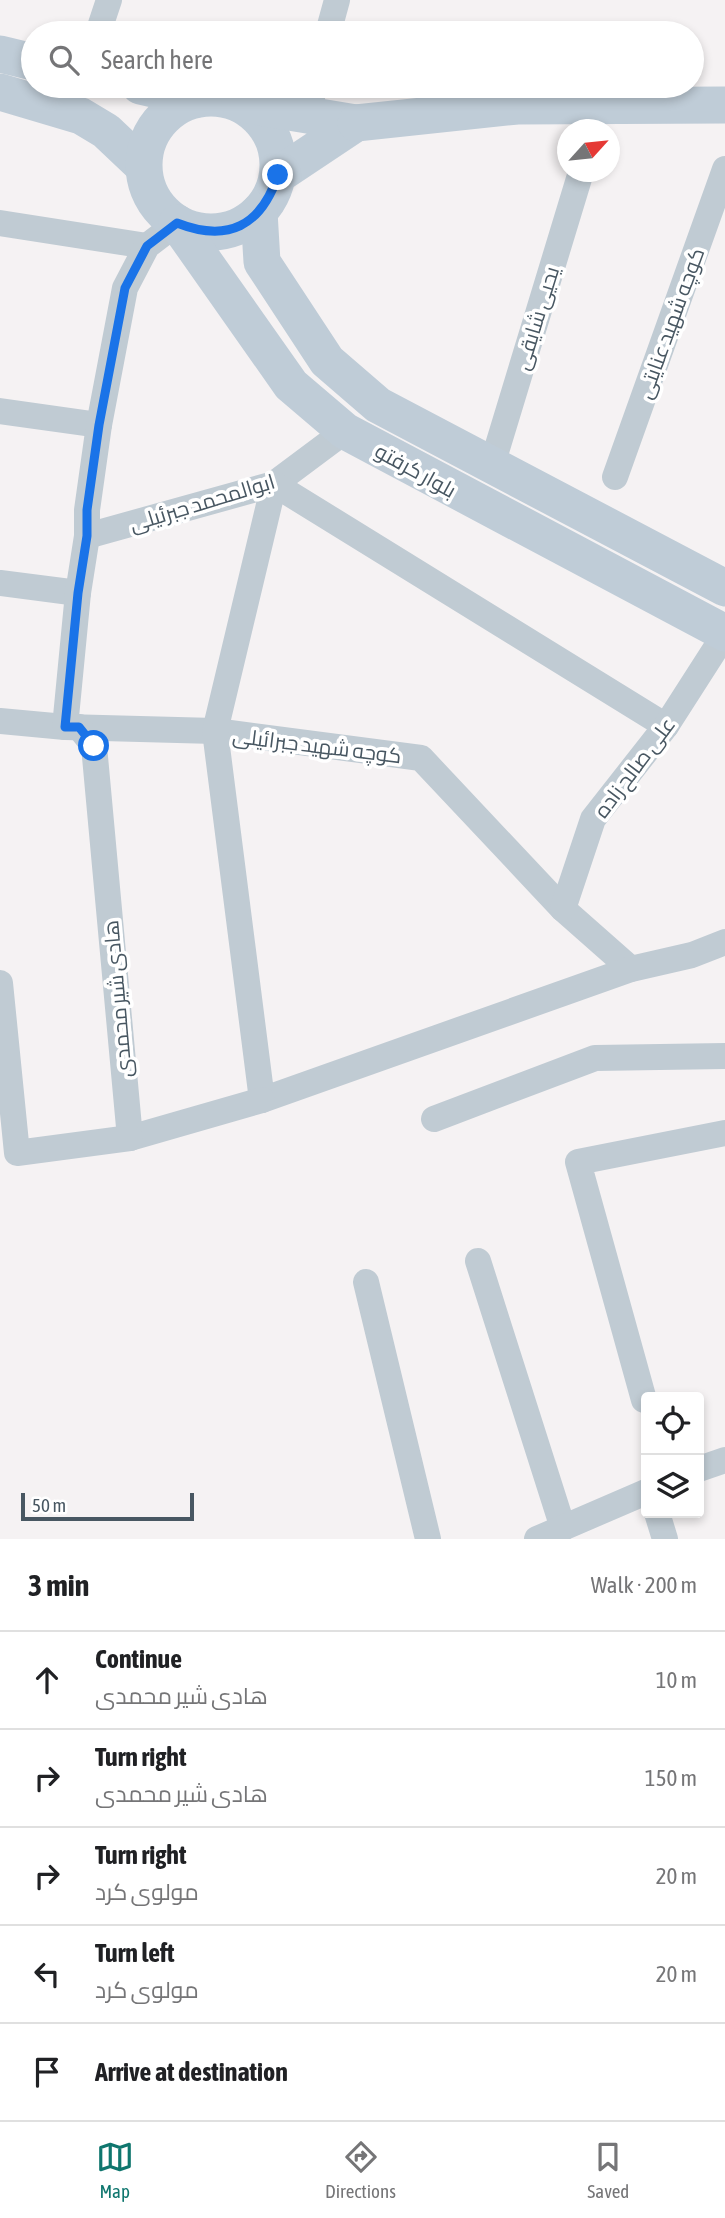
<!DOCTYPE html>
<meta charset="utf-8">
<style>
body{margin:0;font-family:"Asap Condensed",Cairo,sans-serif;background:#f2f2f2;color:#202124}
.controls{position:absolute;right:21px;bottom:21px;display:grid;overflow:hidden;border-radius:7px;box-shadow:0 4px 10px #0003}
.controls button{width:63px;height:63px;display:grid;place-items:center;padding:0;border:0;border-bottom:2px solid #e0e0e0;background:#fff;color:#202124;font:35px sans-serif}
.compass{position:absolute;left:557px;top:119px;width:63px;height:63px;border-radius:50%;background:#fff;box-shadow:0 4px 10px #0003;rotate:63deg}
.scale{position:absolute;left:21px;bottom:18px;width:173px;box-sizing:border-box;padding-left:7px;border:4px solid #485762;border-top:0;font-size:19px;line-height:24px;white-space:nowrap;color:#485762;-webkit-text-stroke:5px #fff;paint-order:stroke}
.stop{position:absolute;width:21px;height:21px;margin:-16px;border:5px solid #1a73e8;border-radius:50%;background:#fff}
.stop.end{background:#1a73e8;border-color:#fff;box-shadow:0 2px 7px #0008}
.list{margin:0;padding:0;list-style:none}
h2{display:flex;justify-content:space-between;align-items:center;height:91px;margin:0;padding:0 28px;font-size:30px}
h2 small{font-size:23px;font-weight:400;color:#757577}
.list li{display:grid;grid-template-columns:46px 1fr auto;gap:21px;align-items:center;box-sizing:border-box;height:98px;padding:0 28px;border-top:2px solid #e0e0e0}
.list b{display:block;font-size:26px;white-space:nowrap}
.list p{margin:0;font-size:23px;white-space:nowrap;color:#757577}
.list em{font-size:23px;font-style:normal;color:#757577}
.icon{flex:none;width:38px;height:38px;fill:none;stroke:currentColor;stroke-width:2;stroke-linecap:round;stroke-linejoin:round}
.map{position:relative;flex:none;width:725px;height:1539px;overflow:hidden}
.search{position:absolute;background:#fff;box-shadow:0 4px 10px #0003;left:21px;right:21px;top:21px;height:77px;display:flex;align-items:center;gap:18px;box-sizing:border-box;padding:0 24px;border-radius:38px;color:#757577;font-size:26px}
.sheet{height:581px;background:#fff}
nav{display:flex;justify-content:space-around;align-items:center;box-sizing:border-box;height:98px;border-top:2px solid #e0e0e0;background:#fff;font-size:19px;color:#757577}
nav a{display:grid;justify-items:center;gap:4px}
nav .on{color:#0f766e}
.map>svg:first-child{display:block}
</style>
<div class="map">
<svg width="725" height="1539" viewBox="0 0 725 1539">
<rect width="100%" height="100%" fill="#f5f2f3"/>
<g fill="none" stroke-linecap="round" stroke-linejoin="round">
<!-- street -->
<g stroke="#c0cbd3" stroke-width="26">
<polyline points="98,33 109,0"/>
<polyline points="328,33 337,0"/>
<polyline points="307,115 315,86"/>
<polyline points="0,223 147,246"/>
<polyline points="0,411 99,425"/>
<polyline points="492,465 581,172"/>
<polyline points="615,477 725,169"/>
<polyline points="87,536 274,484 345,431"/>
<polyline points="0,583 78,593"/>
<polyline points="0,721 65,727 215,731 421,758 563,909 631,969"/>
<polyline points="666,726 274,484 215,731 262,1100 631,969 692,955 725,942"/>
<polyline points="65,727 78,593 87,536 87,510 99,425 125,288 147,246 177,223"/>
<polyline points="79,727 94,746 130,1138 262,1100"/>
<polyline points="563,909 593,819 666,726 725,634"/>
<polyline points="0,983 17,1153 130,1138"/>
<polyline points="434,1119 595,1058 725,1056"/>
<polyline points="478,1261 563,1528"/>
<polyline points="366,1282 428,1539"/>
<polyline points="644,1400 578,1162 725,1133"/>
<polyline points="699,1469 725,1460"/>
<polyline points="657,1513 665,1539"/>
<polyline points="537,1539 646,1492"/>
</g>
<!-- secondary -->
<g stroke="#bfccd7" stroke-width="37">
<polyline points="0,54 33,62"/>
<polyline points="140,86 197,99"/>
<polyline points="0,92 81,116 106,131 143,166"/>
<circle cx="211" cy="165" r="67"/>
<polyline points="240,104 356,123 278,175"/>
<polyline points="356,123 517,106 725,105"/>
<polyline points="259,212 262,262 327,361 378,405 725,588"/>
<polyline points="177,223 291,385 345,431 725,633"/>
</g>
</g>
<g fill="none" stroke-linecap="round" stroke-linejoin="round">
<!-- route -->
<path stroke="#1a73e8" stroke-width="9" d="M94,746L79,727H65L78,593L87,536V510L99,425L125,288L147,246L177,223C228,243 261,226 278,175"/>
</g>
<g text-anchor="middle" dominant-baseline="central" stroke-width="7" stroke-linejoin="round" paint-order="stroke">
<!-- street labels -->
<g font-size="21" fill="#485762" stroke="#fff">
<text transform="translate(536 318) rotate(-73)">یحیی شایقی</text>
<text transform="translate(670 323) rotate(-70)">کوچه شهید عنایتی</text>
<text transform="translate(416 470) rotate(29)">بلوار کرفتو</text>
<text transform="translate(202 502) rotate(-17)">ابوالمحمد جبرئیلی</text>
<text transform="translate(317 745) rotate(7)">کوچه شهید جبرائیلی</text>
<text transform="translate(634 767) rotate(-53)">علی صالح زاده</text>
<text transform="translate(117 999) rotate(-95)">هادی شیر محمدی</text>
</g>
</g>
</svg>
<div class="controls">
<button><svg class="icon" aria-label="locate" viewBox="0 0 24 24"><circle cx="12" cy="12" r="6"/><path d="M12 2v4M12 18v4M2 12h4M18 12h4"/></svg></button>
<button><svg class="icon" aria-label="layers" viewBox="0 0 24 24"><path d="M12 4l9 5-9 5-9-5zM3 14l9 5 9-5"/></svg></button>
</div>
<svg class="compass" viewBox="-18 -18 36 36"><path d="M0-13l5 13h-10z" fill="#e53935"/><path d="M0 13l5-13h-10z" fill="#757577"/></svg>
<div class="scale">50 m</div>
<div class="stop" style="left:94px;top:746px"></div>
<div class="stop end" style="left:278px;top:175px"></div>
<div class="search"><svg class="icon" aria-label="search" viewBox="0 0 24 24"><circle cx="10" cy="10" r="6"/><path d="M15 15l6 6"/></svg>Search here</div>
</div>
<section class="sheet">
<h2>3 min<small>Walk · 200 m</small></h2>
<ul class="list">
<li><svg class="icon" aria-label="ahead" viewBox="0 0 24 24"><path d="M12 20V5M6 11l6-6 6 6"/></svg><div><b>Continue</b><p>هادی شیر محمدی</p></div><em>10 m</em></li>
<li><svg class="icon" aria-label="right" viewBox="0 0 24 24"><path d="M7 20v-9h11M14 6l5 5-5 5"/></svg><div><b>Turn right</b><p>هادی شیر محمدی</p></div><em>150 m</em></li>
<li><svg class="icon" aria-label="right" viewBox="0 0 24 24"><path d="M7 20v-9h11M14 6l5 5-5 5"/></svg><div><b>Turn right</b><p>مولوی کرد</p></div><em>20 m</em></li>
<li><svg class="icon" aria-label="left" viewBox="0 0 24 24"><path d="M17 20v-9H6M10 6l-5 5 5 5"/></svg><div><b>Turn left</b><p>مولوی کرد</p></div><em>20 m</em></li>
<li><svg class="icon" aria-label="arrive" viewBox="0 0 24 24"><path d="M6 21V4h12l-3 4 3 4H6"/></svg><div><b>Arrive at destination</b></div></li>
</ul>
</section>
<nav>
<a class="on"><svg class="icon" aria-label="map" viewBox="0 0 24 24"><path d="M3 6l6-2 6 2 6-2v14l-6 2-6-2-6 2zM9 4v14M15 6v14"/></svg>Map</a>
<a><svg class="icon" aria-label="directions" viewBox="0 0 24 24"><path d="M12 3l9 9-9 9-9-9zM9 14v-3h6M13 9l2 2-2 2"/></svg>Directions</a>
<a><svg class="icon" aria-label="saved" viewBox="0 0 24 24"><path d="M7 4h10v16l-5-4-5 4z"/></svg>Saved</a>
</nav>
